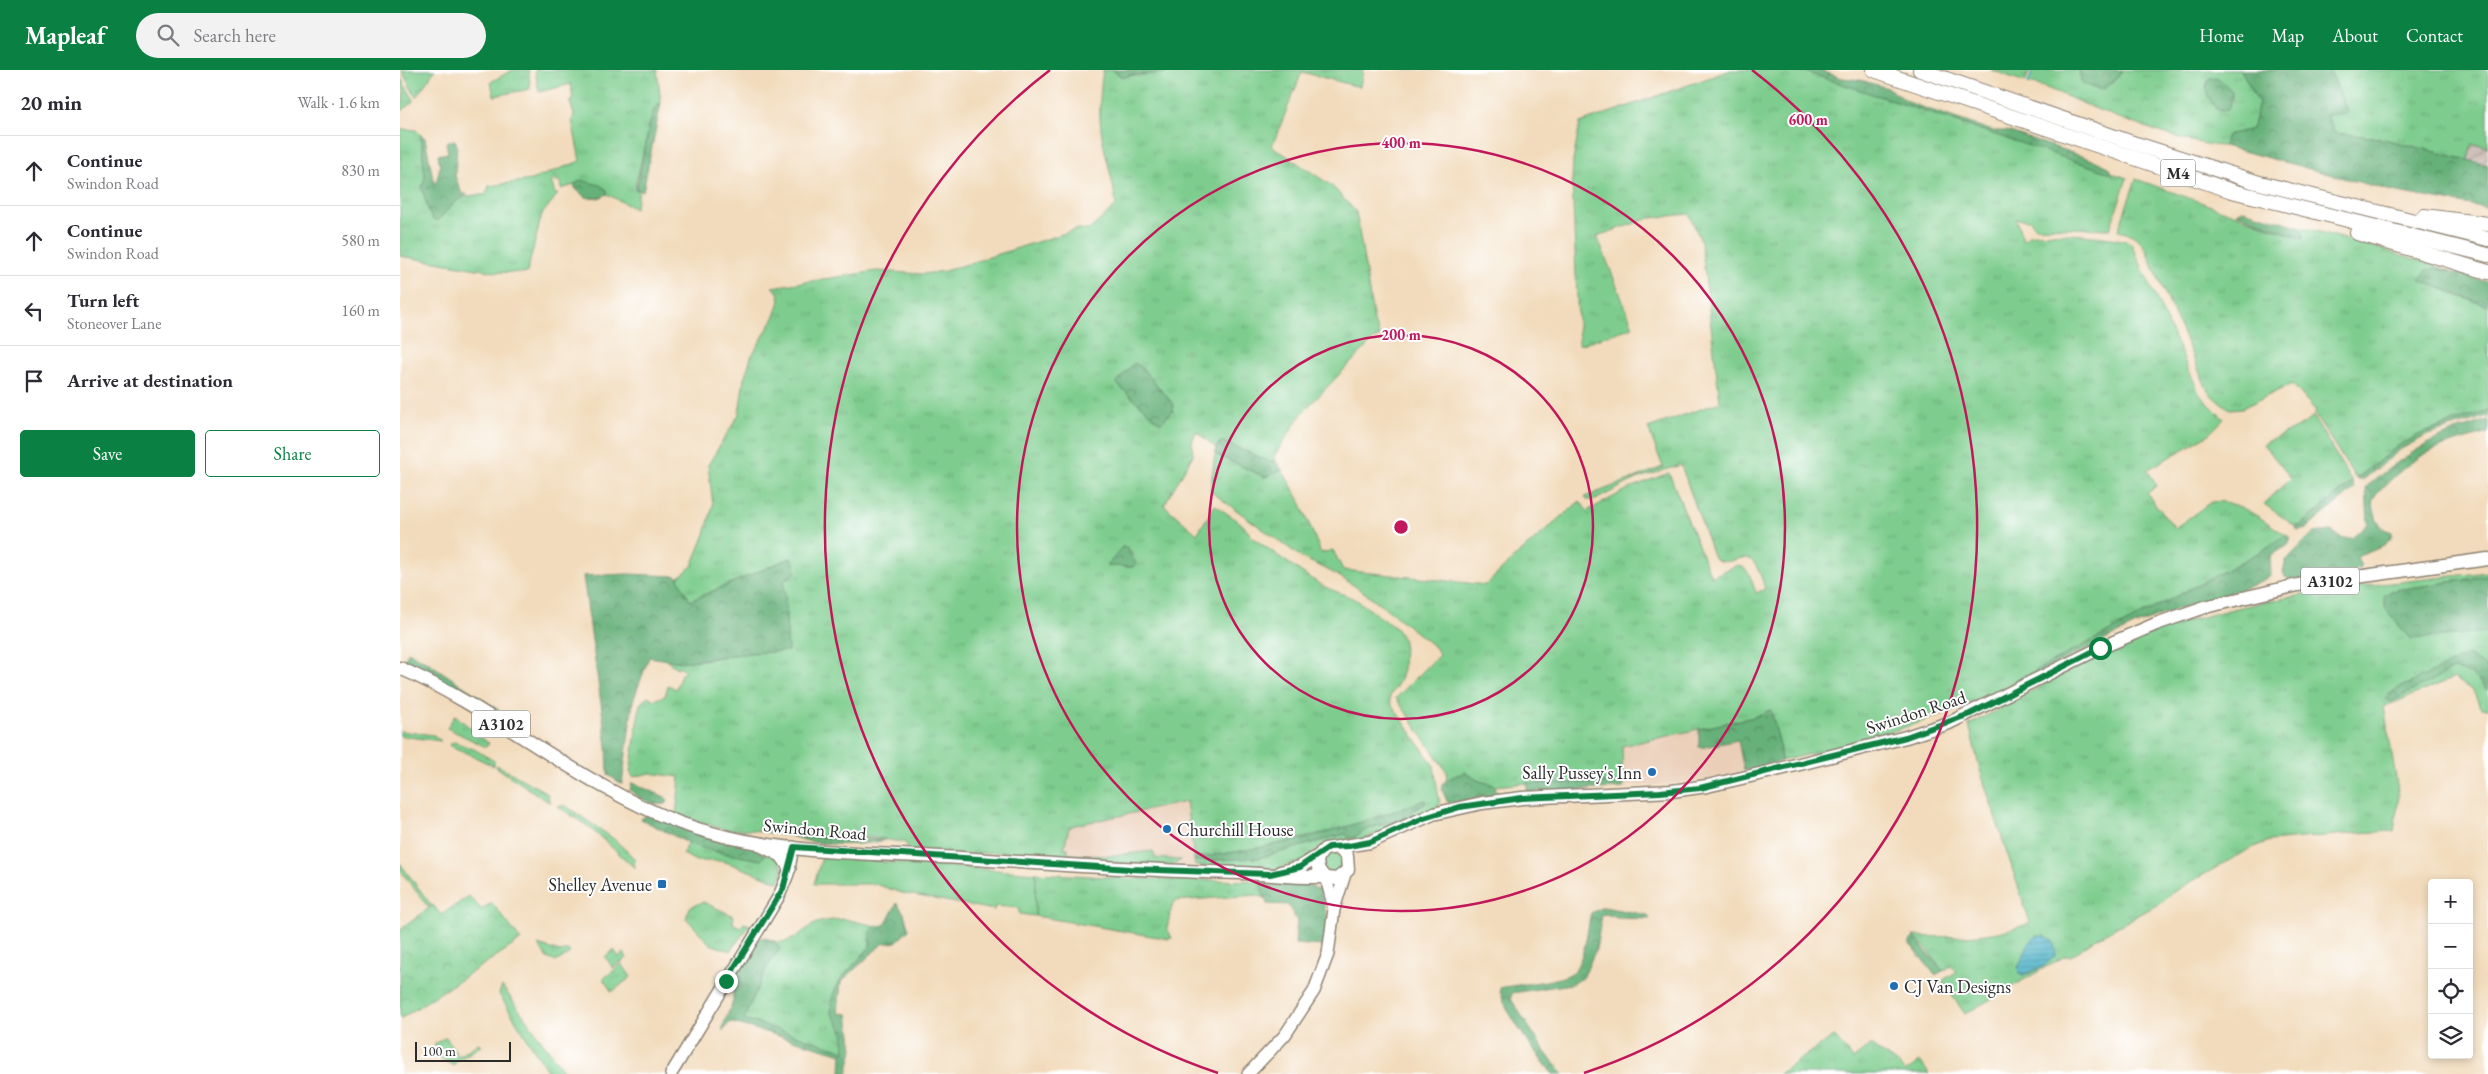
<!DOCTYPE html>
<meta charset="utf-8">
<style>
body{margin:0;font-family:"EB Garamond",serif;background:#f2f2f3;color:#2b2b33}
.controls{position:absolute;right:15px;bottom:15px;display:grid;overflow:hidden;border-radius:5px;box-shadow:0 2px 8px #0003}
.controls button{width:45px;height:45px;display:grid;place-items:center;padding:0;border:0;border-bottom:1px solid #e1e1e2;background:#fff;color:#2b2b33;font:25px sans-serif}
.scale{position:absolute;left:15px;bottom:12px;width:96px;box-sizing:border-box;padding-left:5px;border:2px solid #2b2b2b;border-top:0;font-size:14px;line-height:18px;white-space:nowrap;color:#2b2b2b;-webkit-text-stroke:4px #fff;paint-order:stroke}
.stop{position:absolute;width:15px;height:15px;margin:-11px;border:4px solid #0b8043;border-radius:50%;background:#fff}
.stop.end{background:#0b8043;border-color:#fff;box-shadow:0 1px 5px #0008}
.list{margin:0;padding:0;list-style:none}
h2{display:flex;justify-content:space-between;align-items:center;height:65px;margin:0;padding:0 20px;font-size:21px}
h2 small{font-size:16px;font-weight:400;color:#7c7c81}
.list li{display:grid;grid-template-columns:32px 1fr auto;gap:15px;align-items:center;box-sizing:border-box;height:70px;padding:0 20px;border-top:1px solid #e1e1e2}
.list b{display:block;font-size:19px;white-space:nowrap}
.list p{margin:0;font-size:16px;white-space:nowrap;color:#7c7c81}
.list em{font-size:16px;font-style:normal;color:#7c7c81}
.actions{display:flex;gap:10px;padding:15px 20px}
.actions a{flex:1;padding:11px 0;border:1px solid #0b8043;border-radius:5px;text-align:center;font-size:18px;color:#0b8043}
.actions .main{background:#0b8043;color:#fff}
.icon{flex:none;width:28px;height:28px;fill:none;stroke:currentColor;stroke-width:2;stroke-linecap:round;stroke-linejoin:round}
.map{position:relative;flex:none;width:2088px;height:1004px;overflow:hidden}
header{display:flex;align-items:center;gap:30px;box-sizing:border-box;height:70px;padding:0 25px;background:#0b8043;color:#fff}
header strong{font-size:24px}
nav{display:flex;gap:28px;margin-inline-start:auto;font-size:18px}
.search{width:350px;height:45px;background:#f2f2f3;display:flex;align-items:center;gap:12px;box-sizing:border-box;padding:0 18px;border-radius:28px;color:#7c7c81;font-size:19px}
main{display:flex}
aside{flex:1;background:#fff}
.map>svg:first-child{display:block}
</style>
<header>
<strong>Mapleaf</strong>
<div class="search"><svg class="icon" aria-label="search" viewBox="0 0 24 24"><circle cx="10" cy="10" r="6"/><path d="M15 15l6 6"/></svg>Search here</div>
<nav><a>Home</a><a>Map</a><a>About</a><a>Contact</a></nav>
</header>
<main>
<aside>
<h2>20 min<small>Walk · 1.6 km</small></h2>
<ul class="list">
<li><svg class="icon" aria-label="ahead" viewBox="0 0 24 24"><path d="M12 20V5M6 11l6-6 6 6"/></svg><div><b>Continue</b><p>Swindon Road</p></div><em>830 m</em></li>
<li><svg class="icon" aria-label="ahead" viewBox="0 0 24 24"><path d="M12 20V5M6 11l6-6 6 6"/></svg><div><b>Continue</b><p>Swindon Road</p></div><em>580 m</em></li>
<li><svg class="icon" aria-label="left" viewBox="0 0 24 24"><path d="M17 20v-9H6M10 6l-5 5 5 5"/></svg><div><b>Turn left</b><p>Stoneover Lane</p></div><em>160 m</em></li>
<li><svg class="icon" aria-label="arrive" viewBox="0 0 24 24"><path d="M6 21V4h12l-3 4 3 4H6"/></svg><div><b>Arrive at destination</b></div></li>
</ul>
<div class="actions"><a class="main">Save</a><a>Share</a></div>
</aside>
<div class="map">
<svg width="2088" height="1004" viewBox="0 0 2088 1004">
<defs>
<pattern id="industrial-furrows" width="10" height="10" patternUnits="userSpaceOnUse" patternTransform="scale(1.25)"><rect width="10" height="10" fill="#cfc1ba"/><path d="M-1 1l2-2M0 10L10 0M9 11l2-2" fill="none" stroke="#b2a6a0"/></pattern>
<pattern id="grass-tufts" width="24" height="20" patternUnits="userSpaceOnUse" patternTransform="scale(1.25)"><rect width="24" height="20" fill="#7ecd8e"/><path d="M3 7l-1-3M5 7V3M7 7l1-3M15 17l-1-3M17 17v-4M19 17l1-3" fill="none" stroke="#6db07b"/></pattern>
<pattern id="forest-crowns" width="20" height="18" patternUnits="userSpaceOnUse" patternTransform="scale(1.25)"><rect width="20" height="18" fill="#66b079"/><path d="M2 6a3 3 0 1 1 6 0M12 15a3 3 0 1 1 6 0" fill="none" stroke="#548f63"/></pattern>
<pattern id="park-crowns" width="20" height="18" patternUnits="userSpaceOnUse" patternTransform="scale(1.25)"><rect width="20" height="18" fill="#7ecd8e"/><path d="M2 6a3 3 0 1 1 6 0M12 15a3 3 0 1 1 6 0" fill="none" stroke="#6db07b"/></pattern>
<pattern id="water-rules" width="6" height="5" patternUnits="userSpaceOnUse" patternTransform="scale(1.25)"><rect width="6" height="5" fill="#49b1c7"/><path d="M0 2.5h6" fill="none" stroke="#3d90a2"/></pattern>
</defs>
<rect width="100%" height="100%" fill="#fff"/>
<filter id="ink" filterUnits="userSpaceOnUse"><feTurbulence type="fractalNoise" baseFrequency=".02" numOctaves="2"/><feDisplacementMap in="SourceGraphic" scale="10" xChannelSelector="R" yChannelSelector="G"/><feConvolveMatrix kernelMatrix="1 2 1 2 8 2 1 2 1" color-interpolation-filters="sRGB"/></filter>
<filter id="wash" filterUnits="userSpaceOnUse"><feTurbulence type="fractalNoise" baseFrequency=".0096" numOctaves="4" result="noise"/><feDisplacementMap in="SourceGraphic" scale="20" xChannelSelector="R" yChannelSelector="G"/><feGaussianBlur stdDeviation="1.12" result="paint"/><feColorMatrix in="noise" values="0 0 0 0 0 0 0 0 0 0 0 0 0 0 0 0 0 1.4 0 .05"/><feComposite in="paint" operator="in"/></filter>
<g filter="url(#wash)">
<rect width="100%" height="100%" fill="#f2dbbc"/>
<!-- built -->
<g fill="#eaceb7">
<polygon points="1299,659 1300,677 1306,677 1338,670 1344,701 1306,710 1223,718 1222,676"/>
<polygon points="786,732 795,796 662,793 665,770 669,758 675,755"/>
</g>
<!-- industrial -->
<polygon fill="url(#industrial-furrows)" points="2072,74 2088,77 2088,95 2068,90"/>
<!-- grass -->
<g fill="url(#grass-tufts)" stroke="#547c5c" fill-rule="evenodd">
<polygon points="1,0 35,0 16,27"/>
<polygon points="112,0 129,0 130,19 94,26 91,12"/>
<path d="M135,0H257L261,33L258,34L250,53L235,117L239,121L235,139L207,124V120C193,109 177,114 161,119L160,111H151L155,124H158L142,144L127,203L95,202L0,186V59L16,60L21,65L25,108L24,124L29,144L38,150C54,131 60,124 86,125L89,116L131,110L180,91L172,50L174,45L170,32L173,31L171,14L139,22Z"/>
<path d="M703,0H713L717,4L739,6L774,0H963L960,17L902,2L872,76L932,116L956,142L974,252L980,266L972,271L902,343L874,386L876,391H869L823,372L819,373L816,378L796,361L792,372L793,385L764,435L797,464L815,435L842,454L853,468L907,506L925,517L955,529L996,558L1004,571L1003,599L1000,610L990,626V632L1034,696L1040,736L959,771L926,773L903,791L875,799L795,796L794,791L859,788L945,764L950,768C957,767 959,764 964,761C980,753 997,753 1011,746L1013,741L1025,734L1024,730C950,759 874,778 794,788L786,732L675,755L669,758L664,778H668V784L707,786L753,781L755,788L781,790L772,796L634,788C614,780 596,782 575,784C554,786 529,781 508,780L506,773L478,768L391,766L352,760H328L276,746L280,707L250,703L233,707L230,702L240,634L248,626L254,630L265,626L268,615L276,619L281,604L285,602L280,596L277,598L264,589C293,595 320,586 349,583C362,582 375,582 388,581L384,510L391,507L390,488L289,531L278,508L292,496L305,464L313,435L308,395L339,344L344,309L351,287L375,246L380,231L378,222L372,217L477,201L523,204L545,201L678,159L689,160L716,136C714,112 706,90 702,66C698,44 700,22 703,0ZM741,297L774,335L773,341L760,353L716,313ZM722,477H727L732,484L733,497L708,496Z"/>
<path d="M1331,0H1400L1727,108L1710,159L1635,157L1630,150L1616,149L1623,170C1625,168 1627,166 1629,165C1643,161 1719,166 1731,173L1800,325L1824,349L1808,365L1747,400L1757,415L1747,424L1775,458L1811,432C1837,428 1865,452 1886,465L1860,482L1601,619C1531,653 1457,673 1381,691L1379,672L1370,640L1354,647L1222,676L1223,713H1127L1095,716L1077,710L1065,702L1046,712L1047,702L996,628L1039,585L1036,578C995,546 954,509 904,489L810,421L815,384L865,407L882,400L899,429L921,483L933,480L943,500L1086,515L1117,485L1180,431L1187,441L1232,417L1269,403L1311,507L1337,495C1350,497 1352,512 1356,523L1365,519C1350,463 1335,503 1314,488L1281,395L1236,409L1195,430H1187L1185,427L1263,397L1248,358L1320,332L1301,171L1289,144L1250,148L1197,166L1233,257L1179,275L1172,111L1173,91L1180,53Z"/>
<polygon points="1591,0 1630,0 1625,12"/>
<path d="M1634,0H1679L1681,11C1700,26 1711,17 1722,0H1841L1859,33L1852,59L1827,65L1824,76C1791,76 1714,47 1682,33C1665,26 1646,16 1628,13ZM1806,21H1832V30L1827,40H1817Z"/>
<polygon points="1930,0 2088,0 2088,77 2072,74 2068,90 1980,68 1935,63 1926,45 1948,43"/>
<polygon points="0,7 14,30 0,43 4,23"/>
<path d="M1736,109L1903,169V162L1898,156L1992,182L2051,201L2036,198L2050,223L2088,236V340L2018,365L1999,375L1956,409L1914,343L1916,341L1892,314L1842,338L1830,339L1813,327L1807,319L1745,178C1738,166 1732,164 1718,161Z"/>
<polygon points="1913,346 1952,412 1900,456 1895,456 1864,434 1891,408 1863,374 1904,354"/>
<path d="M2088,502V506L1991,521L2072,562H2088V639L2081,638L2073,621L2054,608L1984,637L1999,726L1994,761L1957,763L1869,771L1851,778L1773,822L1764,831L1695,869L1671,886H1665L1565,944L1542,911L1556,902L1551,896L1543,901L1527,879L1513,866C1552,868 1593,867 1630,853L1580,700L1569,655C1624,626 1678,594 1735,570C1847,524 1969,516 2088,502ZM1625,886L1644,896L1628,904L1618,897Z"/>
<polygon points="55,645 87,672 89,673 86,677 47,658"/>
<polygon points="0,661 34,665 41,671 0,666"/>
<polygon points="54,672 74,679 94,691 94,696 49,675"/>
<polygon points="97,695 147,723 150,733 96,697"/>
<polygon points="157,736 166,736 214,769 234,788 235,798 189,757"/>
<polygon points="287,772 312,781 361,790 364,784 377,788 382,793 383,802 379,812 323,791 296,791 283,784"/>
<polygon points="935,783 942,787 942,801 932,804 925,800 923,792 927,784"/>
<polygon points="0,793 31,835 28,837 0,800"/>
<polygon points="636,803 742,809 863,811 861,816 865,828 856,825 775,831 772,836 767,858 772,868 769,869 635,846"/>
<polygon points="303,832 334,846 333,853 340,857 344,853 350,855 330,881 310,874 286,848 290,837"/>
<path d="M445,849L476,856L470,861V877L441,909L431,943L443,961L445,981L343,949L366,899L379,879L374,871C393,876 401,860 417,853C426,850 436,850 445,849Z"/>
<polygon points="138,875 160,882 168,880 170,883 156,892 147,888"/>
<polygon points="214,880 219,887 224,883 227,888 213,898 205,887"/>
<polygon points="222,894 231,907 212,922 203,909"/>
<polygon points="102,916 166,1004 149,1004 99,924"/>
<polygon points="46,967 58,986 79,973 81,976 58,990 53,996 33,983 38,979 34,974"/>
<polygon points="1435,967 1453,989 1470,975 1497,993 1505,1002 1520,991 1529,1004 1379,1004 1431,968"/>
</g>
<!-- forest -->
<g fill="url(#forest-crowns)" stroke="#486e52">
<path d="M713,0H774C760,8 733,1 723,8Z"/>
<polygon points="1400,0 1419,0 1442,8 1460,10 1488,18 1510,33 1593,61 1607,61 1696,91 1709,97 1713,104"/>
<path d="M1679,0H1722C1711,17 1700,26 1681,11Z"/>
<polygon points="1841,0 1930,0 1948,43 1926,45 1935,63 1980,68 2088,95 2088,138 1992,121 1824,76 1827,65 1852,59 1859,33"/>
<path d="M1817,7L1832,21L1830,36L1823,41L1817,40C1810,31 1801,19 1810,8Z"/>
<polygon points="261,33 243,121 236,120 250,53 254,39"/>
<path d="M21,65L25,68L34,113H36L40,96L38,85L48,83L46,72L55,70L57,75L55,106L62,124H67L54,133L38,150H33C28,141 25,127 22,117L25,108Z"/>
<path d="M181,110L200,115L207,120V124C194,132 185,129 175,118L174,115Z"/>
<polygon points="1843,140 1898,156 1903,162 1903,169 1836,143"/>
<polygon points="2036,198 2088,212 2088,236 2019,210 2027,200"/>
<polygon points="734,293 741,297 774,335 773,341 760,353 716,313"/>
<polygon points="2088,340 2088,349 2087,346 2028,365 2001,379 1964,409 1956,409 1999,375 2018,365"/>
<path d="M2088,350V363C2033,378 2016,382 1976,425L1972,432L1977,451L1984,459L1992,462V467C1984,479 1969,481 1957,487L1961,497L1952,501L1892,510L1885,507L1883,502L1886,490L1913,463L1931,461L1942,468H1952L1968,454L1966,417C2008,382 2035,366 2088,350Z"/>
<polygon points="823,372 869,391 876,391 882,400 865,407 815,384 819,373"/>
<polygon points="1952,412 1954,419 1906,459 1898,461 1895,456 1900,456"/>
<polygon points="1886,465 1891,468 1887,476 1870,486 1871,505 1857,514 1777,539 1734,556 1604,619 1601,619 1860,482"/>
<polygon points="722,477 726,477 736,493 733,497 707,496"/>
<polygon points="390,488 393,489 396,502 384,510 388,581 350,583 281,592 249,587 233,631 222,714 208,705 207,676 183,506 227,504 277,506 290,531"/>
<polygon points="2088,506 2088,562 2010,569 1985,538 1984,526 1991,521"/>
<polygon points="8,582 29,593 100,641 84,637 31,606 6,595 5,590"/>
<polygon points="2068,585 2088,598 2088,621 2072,605 2054,599 1991,632 1987,629 1989,623"/>
<polygon points="1371,640 1379,672 1381,691 1344,701 1338,670 1305,677 1299,677 1299,659 1354,647"/>
<polygon points="1065,702 1077,710 1094,715 1099,725 1048,733 1042,720 1042,714 1050,708"/>
<path d="M232,713L265,727L268,730L267,733C258,738 237,728 230,720Z"/>
<polygon points="1127,713 1223,713 1223,718 1127,722"/>
<path d="M1025,730V734L1013,741L1011,746C997,753 980,752 964,761C958,764 957,767 950,768L945,764L859,788L794,791V788C874,778 950,759 1025,730Z"/>
<polygon points="248,744 353,777 364,784 364,787 361,790 312,781 290,774 241,749"/>
<path d="M391,766L485,770C459,777 416,776 391,766Z"/>
<polygon points="870,809 904,812 920,821 928,850 923,876 895,874 897,851 888,835 867,834 861,816 863,811"/>
<polygon points="497,833 504,843 509,860 496,872 482,874 441,912 438,943 448,944 453,979 447,1004 441,1004 442,984 330,952 323,961 323,956 333,931 333,918 338,903 358,869 364,867 374,871 380,879 366,899 344,949 445,981 443,961 431,943 433,924 441,909 470,877 470,861 476,856 485,855"/>
<path d="M1203,837L1247,845L1250,849L1217,848L1206,844L1202,845L1196,879L1183,908L1171,914L1112,923L1111,929L1145,982L1163,1004H1153C1140,989 1100,937 1100,918C1115,914 1167,912 1175,900C1185,885 1187,861 1191,843Z"/>
<polygon points="1514,867 1543,901 1535,905 1510,874 1510,871"/>
</g>
<!-- park -->
<polygon fill="url(#park-crowns)" stroke="#547c5c" points="69,826 81,839 92,833 121,870 0,949 0,860 33,835 41,845"/>
<!-- garden -->
<polygon fill="#7ecd8e" stroke="#547c5c" points="422,787 636,803 635,846 619,844 619,838 595,836 594,840 502,823 475,814 414,814"/>
<!-- water -->
<path fill="url(#water-rules)" stroke="#3a6e79" d="M1637,866H1645L1653,871L1656,885L1644,896L1623,905L1619,904L1618,897C1626,886 1626,872 1637,866Z"/>
<g fill="none" stroke-linecap="round" stroke-linejoin="round">
<!-- stream -->
<polyline stroke="#49b1c7" stroke-width="2" points="1628,13 1633,0"/>
</g>
</g>
<g filter="url(#ink)">
<g fill="none" stroke-linecap="round" stroke-linejoin="round">
<!-- secondary casing -->
<g stroke="#8e8374" stroke-width="14">
<g id="secondary">
<polyline points="361,776 381,786 390,799"/>
<polyline points="926,808 934,839"/>
<polyline points="271,1004 379,826 388,804 393,777"/>
<polyline points="848,1004 885,965 914,921 928,884 934,839 945,804"/>
</g>
</g>
<!-- primary casing -->
<g stroke="#8e8374" stroke-width="15">
<g id="primary">
<path d="M0,598C98,641 179,715 280,753C373,787 477,782 574,789C663,795 752,801 842,803C869,804 896,808 924,807"/>
<path d="M937,777L947,786L948,800L937,809L926,808C915,799 914,788 925,779L970,772L1033,744L1082,733L1122,728L1272,721L1307,716L1368,702L1506,667L1549,653L1700,578L1756,554L1805,537L1898,515L2088,489"/>
<polyline points="880,802 900,797 918,786"/>
</g>
</g>
<!-- highway casing -->
<g stroke="#8e8374" stroke-width="16">
<g id="highway">
<polyline points="1474,0 1832,121 2088,185"/>
<polyline points="1520,0 1736,74 1856,112 2088,169"/>
<polyline points="2024,146 2088,154"/>
<polyline points="1957,163 2088,202"/>
</g>
</g>
<!-- secondary -->
<use href="#secondary" stroke="#fff" stroke-width="11"/>
<!-- primary -->
<use href="#primary" stroke="#fff" stroke-width="12"/>
<!-- highway -->
<use href="#highway" stroke="#fff" stroke-width="14"/>
</g>
</g>
<g fill="none" stroke-linecap="round" stroke-linejoin="round" filter="url(#ink)">
<!-- route -->
<polyline stroke="#0b8043" stroke-width="6" points="326,911 383,819 394,777 730,799 870,804 900,797 929,777 949,776 970,772 1024,748 1060,737 1122,728 1260,722 1300,718 1506,667 1570,644 1700,578"/>
</g>
<!-- distance rings -->
<g fill="none" stroke="#c2185b" stroke-width="2.5">
<circle cx="1001" cy="457" r="192"/>
<circle cx="1001" cy="457" r="384"/>
<path d="M818 1003A576 576 0 0 1 650 0M1352 0A576 576 0 0 1 1184 1003"/>
</g>
<!-- markers -->
<g fill="#1f6fb2" stroke="#fff" stroke-width="2">
<circle cx="1252" cy="702" r="5"/>
<circle cx="767" cy="759" r="5"/>
<rect x="257" y="809" width="10" height="10" rx="2.5"/>
<circle cx="1494" cy="916" r="5"/>
</g>
<g text-anchor="middle" dominant-baseline="central" stroke-width="4" stroke-linejoin="round" paint-order="stroke">
<!-- shield labels -->
<g fill="#fff" stroke="#6b6b6b" stroke-width="1">
<rect x="1760.5" y="89.5" width="35" height="27" rx="4"/>
<rect x="1901" y="497.5" width="58" height="27" rx="4"/>
<rect x="72" y="640.5" width="58" height="27" rx="4"/>
</g>
<g font-size="16" font-weight="bold" fill="#2b2b2b">
<text x="1778" y="103">M4</text>
<text x="1930" y="511">A3102</text>
<text x="101" y="654">A3102</text>
</g>
<!-- street labels -->
<g font-size="18" fill="#2b2b2b" stroke="#fff">
<text transform="translate(1516 642) rotate(-18)">Swindon Road</text>
<text transform="translate(415 759) rotate(5)">Swindon Road</text>
</g>
<!-- poi labels -->
<g font-size="18" fill="#2b2b2b" stroke="#fff" text-anchor="end">
<text x="1242" y="702">Sally Pussey's Inn</text>
<text x="777" y="759" text-anchor="start">Churchill House</text>
<text x="252" y="814">Shelley Avenue</text>
<text x="1504" y="916" text-anchor="start">CJ Van Designs</text>
</g>
</g>
<circle cx="1001" cy="457" r="8" fill="#c2185b" stroke="#fff" stroke-width="2.5"/>
<g font-size="15" text-anchor="middle" font-weight="bold" fill="#c2185b" stroke="#fff" stroke-width="4" stroke-linejoin="round" paint-order="stroke">
<text x="1408" y="55">600 m</text>
<text x="1001" y="78">400 m</text>
<text x="1001" y="270">200 m</text>
</g>
</svg>
<div class="controls">
<button>+</button>
<button>−</button>
<button><svg class="icon" aria-label="locate" viewBox="0 0 24 24"><circle cx="12" cy="12" r="6"/><path d="M12 2v4M12 18v4M2 12h4M18 12h4"/></svg></button>
<button><svg class="icon" aria-label="layers" viewBox="0 0 24 24"><path d="M12 4l9 5-9 5-9-5zM3 14l9 5 9-5"/></svg></button>
</div>
<div class="scale">100 m</div>
<div class="stop" style="left:1700px;top:578px"></div>
<div class="stop end" style="left:326px;top:911px"></div>
</div>
</main>
